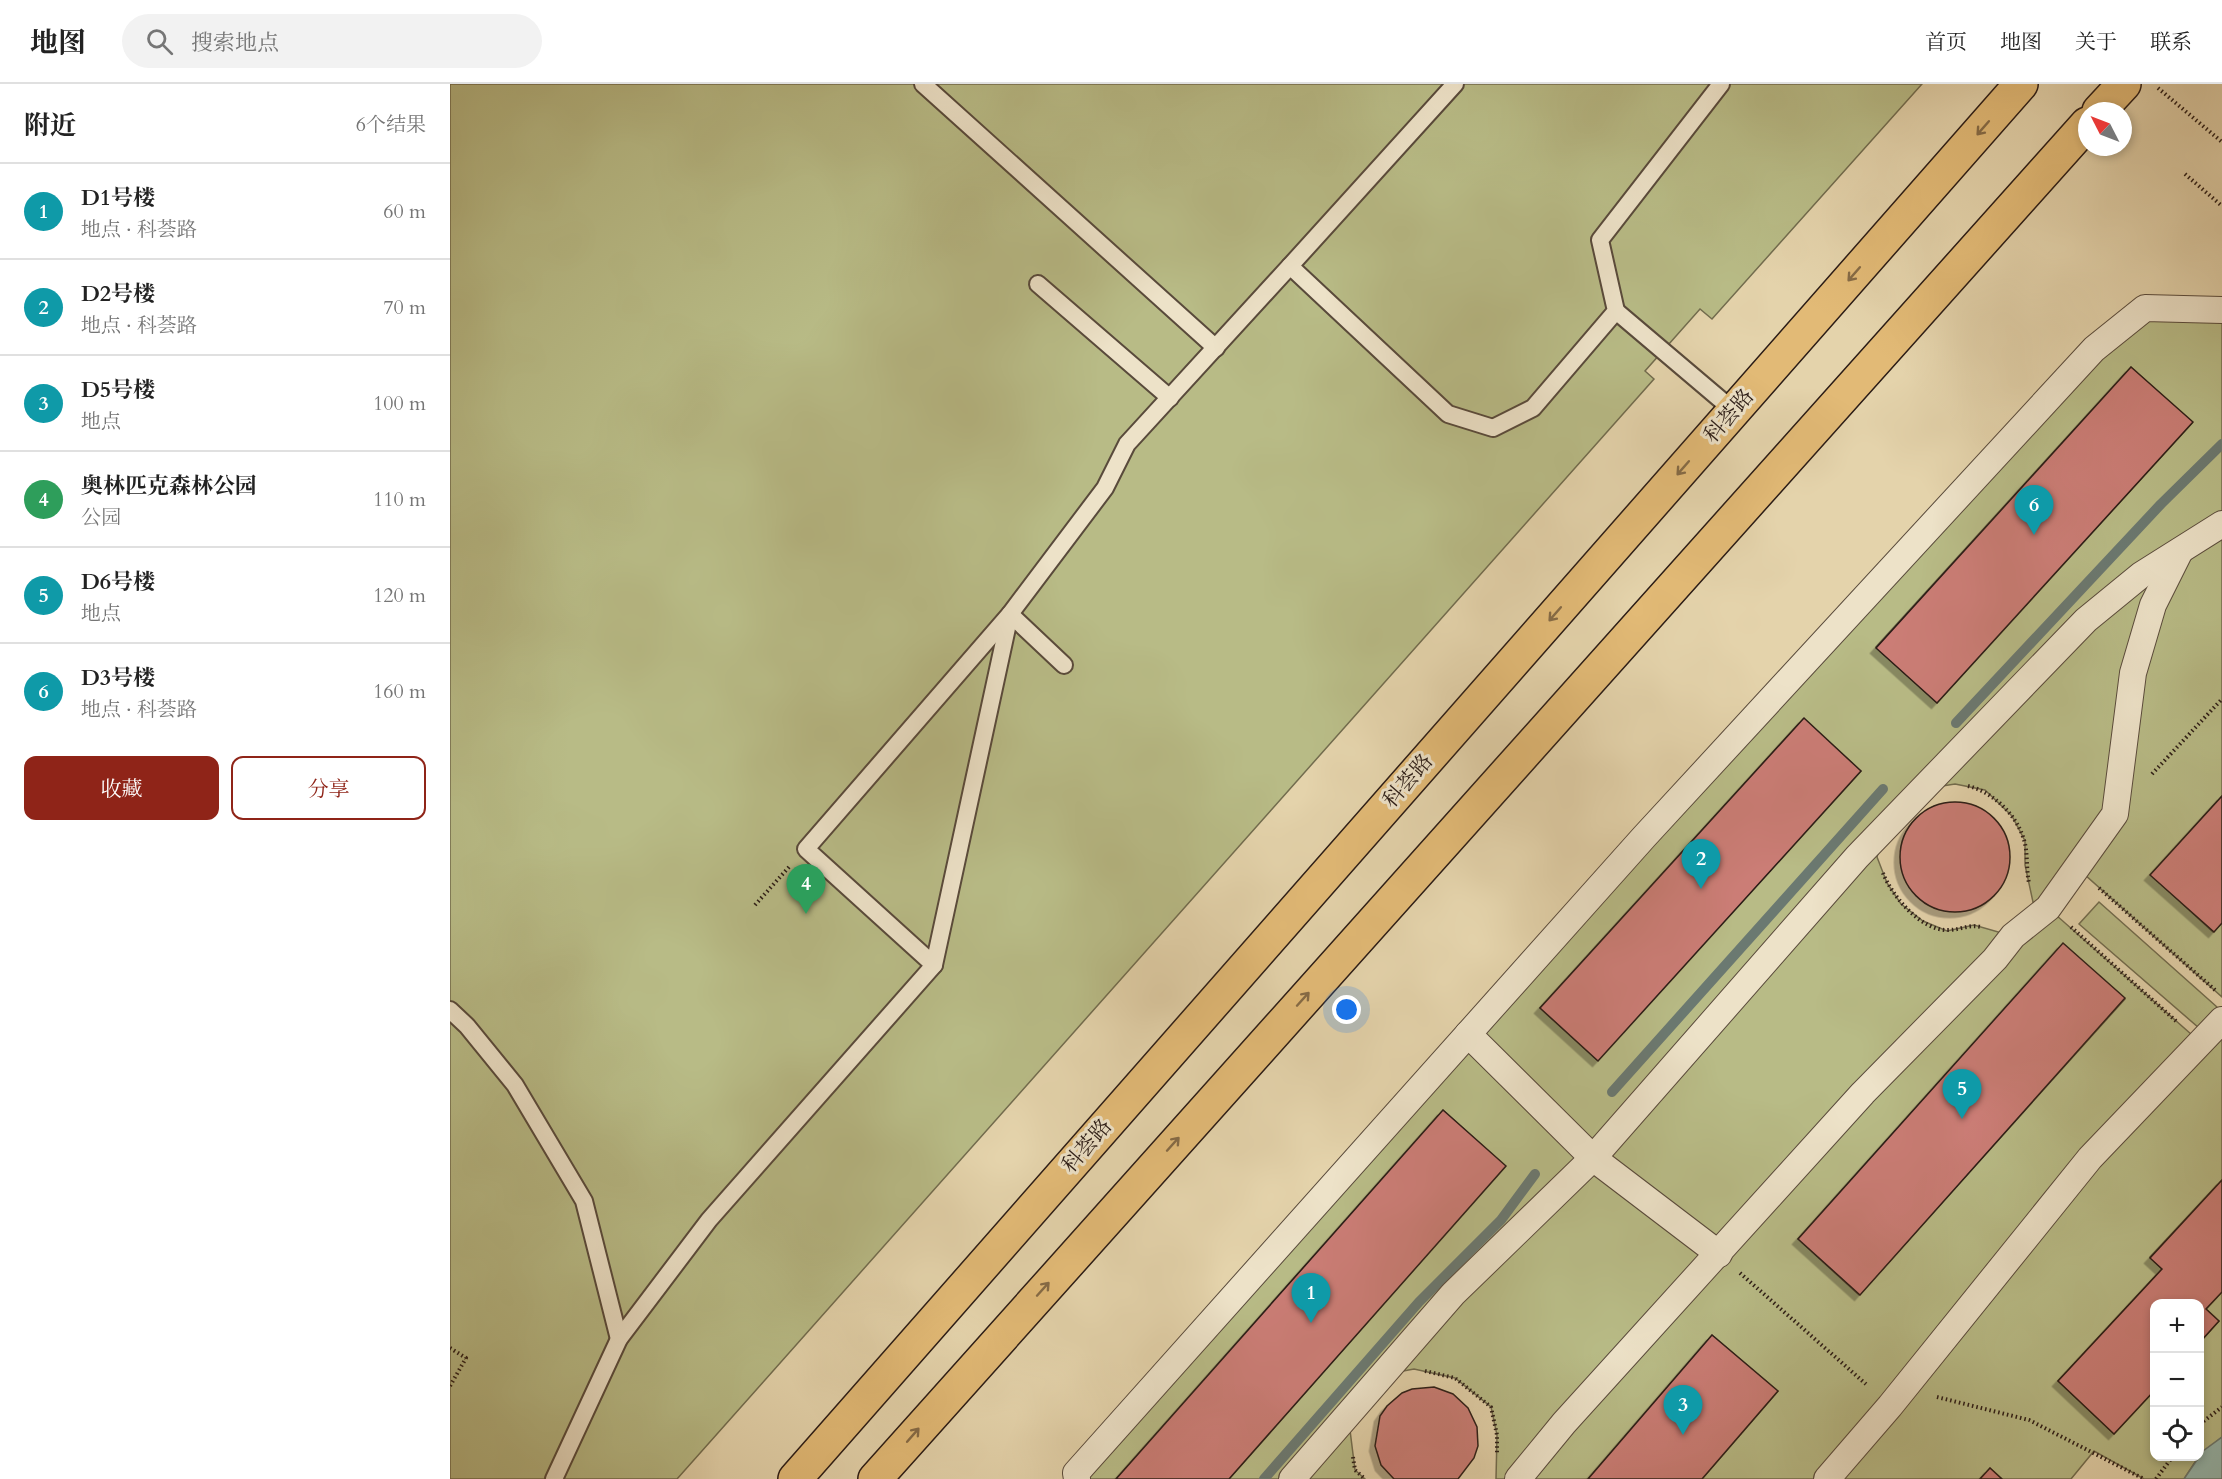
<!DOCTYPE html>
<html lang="zh">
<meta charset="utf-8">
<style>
body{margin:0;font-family:Cardo,"Noto Serif SC",serif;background:#f2f2f2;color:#222}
.controls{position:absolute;right:18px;bottom:18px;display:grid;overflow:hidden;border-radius:12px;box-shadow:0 3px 9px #0003}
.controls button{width:54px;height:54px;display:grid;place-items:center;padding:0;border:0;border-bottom:2px solid #e0e0e0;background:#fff;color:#222;font:30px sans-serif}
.compass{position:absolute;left:1628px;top:18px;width:54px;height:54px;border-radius:50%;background:#fff;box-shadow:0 3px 9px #0003;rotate:312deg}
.you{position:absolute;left:897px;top:926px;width:21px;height:21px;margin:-15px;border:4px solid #fff;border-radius:50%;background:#1a73e8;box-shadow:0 0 0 9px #1a73e833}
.badge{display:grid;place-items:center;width:39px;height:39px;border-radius:50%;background:#8f2418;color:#fff;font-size:20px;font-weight:700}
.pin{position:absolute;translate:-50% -50px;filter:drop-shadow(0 2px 3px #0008)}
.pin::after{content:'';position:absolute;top:32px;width:21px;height:18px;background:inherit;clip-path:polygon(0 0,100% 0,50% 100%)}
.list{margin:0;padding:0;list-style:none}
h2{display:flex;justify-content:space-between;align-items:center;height:78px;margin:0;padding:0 24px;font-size:26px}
h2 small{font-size:20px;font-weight:400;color:#767676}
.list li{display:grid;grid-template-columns:39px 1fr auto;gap:18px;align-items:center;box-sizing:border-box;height:96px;padding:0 24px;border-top:2px solid #e0e0e0}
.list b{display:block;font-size:22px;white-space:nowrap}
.list p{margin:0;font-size:20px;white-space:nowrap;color:#767676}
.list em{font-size:20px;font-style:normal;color:#767676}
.actions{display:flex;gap:12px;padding:18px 24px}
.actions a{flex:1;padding:14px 0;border:2px solid #8f2418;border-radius:12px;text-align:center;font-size:21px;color:#8f2418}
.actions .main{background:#8f2418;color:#fff}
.icon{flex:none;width:33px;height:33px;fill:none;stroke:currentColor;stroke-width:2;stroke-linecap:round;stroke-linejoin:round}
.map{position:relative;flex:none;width:1772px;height:1395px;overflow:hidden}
header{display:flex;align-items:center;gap:36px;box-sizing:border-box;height:84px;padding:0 30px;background:#fff;border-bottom:2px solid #e0e0e0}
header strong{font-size:28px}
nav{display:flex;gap:33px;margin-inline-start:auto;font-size:21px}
.search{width:420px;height:54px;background:#f2f2f2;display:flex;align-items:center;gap:15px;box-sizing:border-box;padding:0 21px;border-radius:33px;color:#767676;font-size:22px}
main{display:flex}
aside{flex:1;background:#fff}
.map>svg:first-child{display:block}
</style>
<header>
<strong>地图</strong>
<div class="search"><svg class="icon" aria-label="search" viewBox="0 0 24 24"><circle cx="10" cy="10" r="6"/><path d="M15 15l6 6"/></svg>搜索地点</div>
<nav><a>首页</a><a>地图</a><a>关于</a><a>联系</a></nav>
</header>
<main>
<aside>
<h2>附近<small>6个结果</small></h2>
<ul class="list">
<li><span class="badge" style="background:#0f9aa8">1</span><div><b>D1号楼</b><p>地点 · 科荟路</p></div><em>60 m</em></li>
<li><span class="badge" style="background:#0f9aa8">2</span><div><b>D2号楼</b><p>地点 · 科荟路</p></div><em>70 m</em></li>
<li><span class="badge" style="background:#0f9aa8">3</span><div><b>D5号楼</b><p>地点</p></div><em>100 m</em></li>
<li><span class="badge" style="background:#2e9e5b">4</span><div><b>奥林匹克森林公园</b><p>公园</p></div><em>110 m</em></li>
<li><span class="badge" style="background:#0f9aa8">5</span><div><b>D6号楼</b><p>地点</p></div><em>120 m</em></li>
<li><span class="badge" style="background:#0f9aa8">6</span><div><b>D3号楼</b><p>地点 · 科荟路</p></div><em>160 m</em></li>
</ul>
<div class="actions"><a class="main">收藏</a><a>分享</a></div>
</aside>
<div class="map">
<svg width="1772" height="1395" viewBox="0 0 1772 1395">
<defs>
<filter id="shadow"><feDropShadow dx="-5.5" dy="5.5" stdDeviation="0" flood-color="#0004"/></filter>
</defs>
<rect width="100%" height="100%" fill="#e4d3ab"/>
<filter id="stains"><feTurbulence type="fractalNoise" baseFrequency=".00333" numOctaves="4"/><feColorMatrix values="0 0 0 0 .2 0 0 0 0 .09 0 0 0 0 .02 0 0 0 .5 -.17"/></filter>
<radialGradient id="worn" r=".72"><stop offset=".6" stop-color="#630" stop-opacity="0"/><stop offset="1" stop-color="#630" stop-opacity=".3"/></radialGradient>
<!-- green -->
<g fill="#b8bb86" stroke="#726c4e" stroke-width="1.5" fill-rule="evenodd">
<polygon points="0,0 1472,0 1262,235 1250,225 1195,287 1204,295 227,1395 0,1395"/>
<path d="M1695,224L1772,226V712L1701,791L1763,848L1772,839V913L1626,783L1598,824L1750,958L1772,949V1096L1700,1173L1712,1185L1608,1297L1664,1350L1704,1307V1372H1749L1734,1395H1694L1644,1367L1621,1395H1552L1540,1384L1530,1395H1252L1328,1307L1262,1251L1138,1395H1046L1047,1351L1041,1323L1005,1294L964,1285L932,1291L898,1330L905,1386L915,1395H779L1055,1082L993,1026L666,1395H627L1194,753ZM1681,283L1742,339L1487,619L1426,563ZM1353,635L1411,687L1147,976L1090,924ZM1505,700L1535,706L1562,732L1575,757V781L1586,832L1562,852L1524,841L1497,847L1473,837L1451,820L1437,799L1427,773L1434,745L1473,705ZM1613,860L1675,915L1409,1211L1348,1155Z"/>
<polygon points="1649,818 1767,923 1749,944 1629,840"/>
<polygon points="1772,1208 1772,1353 1750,1372 1750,1258 1769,1237 1756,1225"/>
</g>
<!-- water -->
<polygon fill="#95b7ad" stroke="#6b7971" stroke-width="1.5" points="1772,1353 1772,1395 1734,1395 1753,1367"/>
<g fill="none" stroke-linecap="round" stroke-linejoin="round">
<!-- stream -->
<g stroke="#6b7971" stroke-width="10">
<polyline points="1506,639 1711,420 1772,360"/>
<polyline points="1162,1008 1433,705"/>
<polyline points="814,1395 969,1218 1051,1136 1085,1090"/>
</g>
</g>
<!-- building -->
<g fill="#cb7d76" stroke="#2b1c16" stroke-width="1.5" filter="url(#shadow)">
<polygon points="1681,283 1743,338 1487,619 1426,564"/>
<polygon points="1354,634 1411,687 1148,977 1090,924"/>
<polygon points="1772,712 1772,839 1764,848 1700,791"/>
<circle cx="1505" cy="773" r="55"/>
<polygon points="1613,859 1675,914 1410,1211 1348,1155"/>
<polygon points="993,1026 1056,1082 779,1395 666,1395"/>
<polygon points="1772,1096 1772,1208 1756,1225 1769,1237 1750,1258 1750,1220 1704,1220 1704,1307 1664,1350 1608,1297 1712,1185 1700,1174"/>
<polygon points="1262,1251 1328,1307 1252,1395 1138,1395"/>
<polygon points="984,1303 1003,1310 1018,1324 1027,1343 1028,1362 1024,1374 1008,1395 944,1395 931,1381 925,1362 930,1332 937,1322 952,1309 962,1305"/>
<polygon points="1540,1384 1552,1395 1530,1395"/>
</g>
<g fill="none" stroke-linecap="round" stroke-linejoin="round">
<!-- service casing -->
<g stroke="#594a3b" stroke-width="20">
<g id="service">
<polyline points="473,0 766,264"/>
<polyline points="840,182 1005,0"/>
<polyline points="588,200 720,314"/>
<polyline points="1166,227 1284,327"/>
<polyline points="484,881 356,765 560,530 614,581"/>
<polyline points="0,926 17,942 65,1001 134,1117 169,1255"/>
<polyline points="104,1395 169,1255 259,1136 484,881 560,530 655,404 677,360 840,182 998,330 1043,344 1083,324 1166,227 1150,156 1271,0"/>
</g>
</g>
<!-- pedestrian casing -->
<g stroke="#594a3b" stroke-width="28">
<g id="pedestrian">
<polyline points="1018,950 1143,1074 1269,1170"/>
<polyline points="627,1395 626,1389 1194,753 1644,265 1695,224 1772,226"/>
<polyline points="842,1395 1003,1210 1143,1074 1407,773 1636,536 1691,491 1772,440"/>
<polyline points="1068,1395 1114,1339 1413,1009 1545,875 1563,852 1598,824 1665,730 1683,589 1703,521 1730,467"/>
<polyline points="1377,1395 1440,1322 1640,1074 1772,936"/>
</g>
</g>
<!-- primary casing -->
<g stroke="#2b1c16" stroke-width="36">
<g id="primary">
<polyline points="1649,27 1674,0"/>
<polyline points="345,1395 1571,0"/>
<polyline points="425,1395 1637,40"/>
</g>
</g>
<!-- path -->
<g stroke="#2b1c16" stroke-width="4" stroke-dasharray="1.5 3" stroke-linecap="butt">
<polyline points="1708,4 1772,58"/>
<polyline points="1735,90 1772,122"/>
<polyline points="1702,690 1772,615"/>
<path d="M1518,702C1543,708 1567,731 1574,756C1578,768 1576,785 1579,799"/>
<path d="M1433,789C1442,812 1471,847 1498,846C1510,846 1519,840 1531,843"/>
<polyline points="1649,804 1765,906"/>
<polyline points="305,821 339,783"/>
<polyline points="1621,843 1727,938"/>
<polyline points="1290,1189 1417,1301"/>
<polyline points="0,1264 16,1274 0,1302"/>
<polyline points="975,1287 1005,1294 1041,1323 1047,1351 1047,1370"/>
<polyline points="1487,1313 1579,1336 1694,1395"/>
<polyline points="1750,1340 1772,1323"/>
<polyline points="903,1373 905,1386 915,1395"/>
<polyline points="1706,1395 1723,1372"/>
</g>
<!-- service -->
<use href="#service" stroke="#ede2c8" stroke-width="16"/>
<!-- pedestrian -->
<use href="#pedestrian" stroke="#ede2c8" stroke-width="26"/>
<!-- primary -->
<use href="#primary" stroke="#e2ba76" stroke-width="33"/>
</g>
<!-- one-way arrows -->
<defs><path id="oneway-shaft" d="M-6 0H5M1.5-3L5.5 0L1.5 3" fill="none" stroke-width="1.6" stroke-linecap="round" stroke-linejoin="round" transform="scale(1.5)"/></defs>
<g stroke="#866b46">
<use href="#oneway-shaft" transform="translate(1533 44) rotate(131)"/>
<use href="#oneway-shaft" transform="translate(1404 190) rotate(131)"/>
<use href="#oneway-shaft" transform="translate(1233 384) rotate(131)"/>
<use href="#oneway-shaft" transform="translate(1105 530) rotate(131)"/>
<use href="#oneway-shaft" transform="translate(853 915) rotate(-48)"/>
<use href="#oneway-shaft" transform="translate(723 1060) rotate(-48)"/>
<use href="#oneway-shaft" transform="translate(593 1205) rotate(-48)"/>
<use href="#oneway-shaft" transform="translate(463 1351) rotate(-49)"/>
</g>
<g text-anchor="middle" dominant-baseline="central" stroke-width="6" stroke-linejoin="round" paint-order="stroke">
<!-- street labels -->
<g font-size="21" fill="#2b1c16" stroke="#ede2c8">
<text transform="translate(1279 332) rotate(-49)">科荟路</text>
<text transform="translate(958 697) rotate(-49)">科荟路</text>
<text transform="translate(637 1062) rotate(-49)">科荟路</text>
</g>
</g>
<rect width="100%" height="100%" filter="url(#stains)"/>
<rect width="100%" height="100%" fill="url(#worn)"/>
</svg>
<div class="controls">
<button>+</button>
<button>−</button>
<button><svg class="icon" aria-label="locate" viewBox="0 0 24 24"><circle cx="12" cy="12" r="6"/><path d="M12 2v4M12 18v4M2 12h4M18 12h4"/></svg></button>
</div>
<svg class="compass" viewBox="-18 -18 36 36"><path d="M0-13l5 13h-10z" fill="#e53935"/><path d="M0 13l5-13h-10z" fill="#767676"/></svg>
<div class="you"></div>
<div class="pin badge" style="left:861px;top:1239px;background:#0f9aa8">1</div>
<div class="pin badge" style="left:1251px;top:805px;background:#0f9aa8">2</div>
<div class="pin badge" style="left:1233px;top:1351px;background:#0f9aa8">3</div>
<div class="pin badge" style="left:356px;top:830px;background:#2e9e5b">4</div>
<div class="pin badge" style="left:1512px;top:1035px;background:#0f9aa8">5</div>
<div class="pin badge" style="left:1584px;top:451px;background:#0f9aa8">6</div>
</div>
</main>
